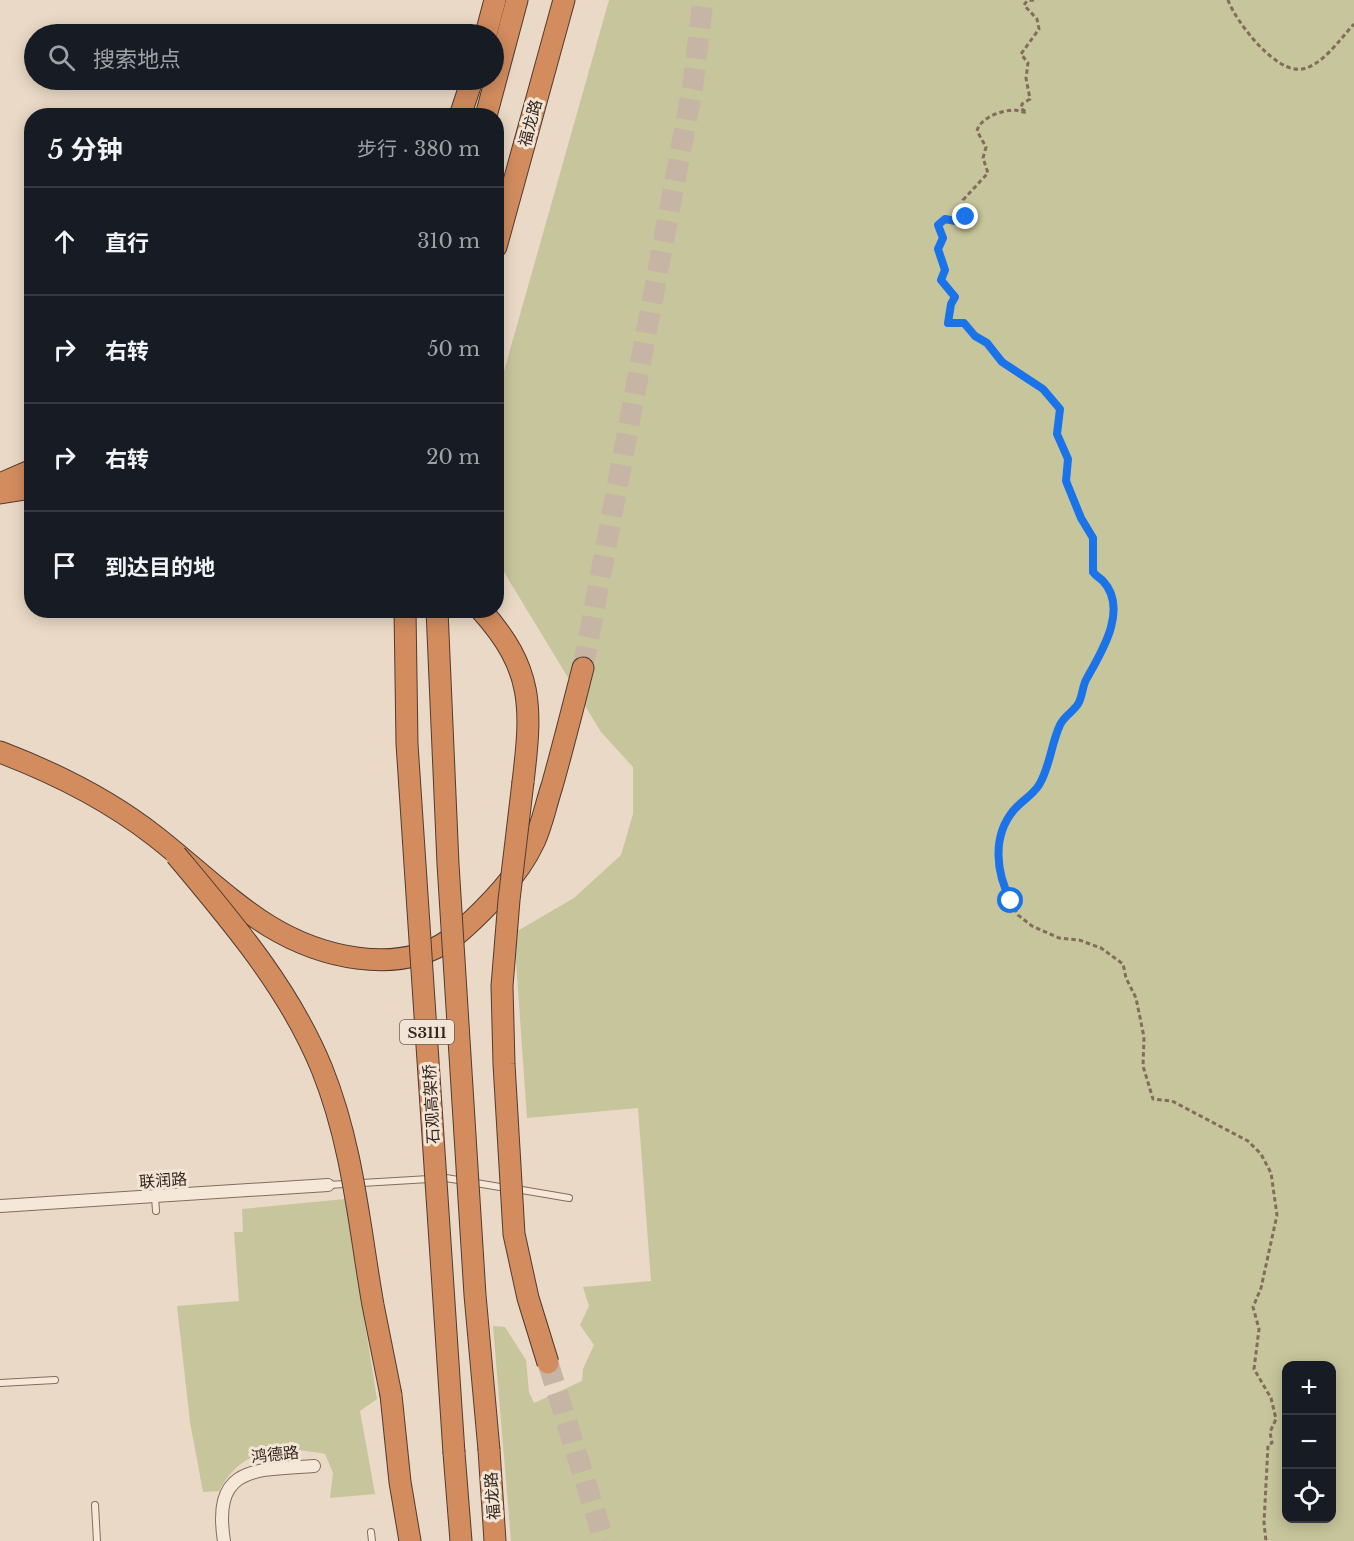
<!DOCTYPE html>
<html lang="zh">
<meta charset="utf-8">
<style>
body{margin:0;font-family:"Libre Baskerville","Noto Sans SC",serif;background:#20242c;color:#f1f3f6}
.controls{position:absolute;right:18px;bottom:18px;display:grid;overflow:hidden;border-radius:12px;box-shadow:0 3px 15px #0003}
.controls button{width:54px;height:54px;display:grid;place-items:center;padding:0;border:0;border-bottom:2px solid #363941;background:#171b24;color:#f1f3f6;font:30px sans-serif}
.stop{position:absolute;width:18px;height:18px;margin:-14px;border:4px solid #1a73e8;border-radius:50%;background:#fff}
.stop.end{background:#1a73e8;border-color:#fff;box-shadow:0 2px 6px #0008}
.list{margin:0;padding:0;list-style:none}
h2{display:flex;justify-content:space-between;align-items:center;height:78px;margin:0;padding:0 24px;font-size:26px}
h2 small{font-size:20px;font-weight:400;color:#9ea1a6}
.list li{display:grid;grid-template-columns:39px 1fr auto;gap:18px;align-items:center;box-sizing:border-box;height:108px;padding:0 24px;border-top:2px solid #363941}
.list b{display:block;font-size:22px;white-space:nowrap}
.list em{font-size:20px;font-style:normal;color:#9ea1a6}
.icon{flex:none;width:33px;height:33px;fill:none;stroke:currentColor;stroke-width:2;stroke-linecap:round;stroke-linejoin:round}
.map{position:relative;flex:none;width:1354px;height:1541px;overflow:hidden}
.search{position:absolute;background:#171b24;box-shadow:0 3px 15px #0003;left:24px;top:24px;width:480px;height:66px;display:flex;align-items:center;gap:15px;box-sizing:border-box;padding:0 21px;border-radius:33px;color:#9ea1a6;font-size:22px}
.panel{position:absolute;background:#171b24;box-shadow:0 3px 15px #0003;left:24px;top:108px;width:480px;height:510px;border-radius:24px}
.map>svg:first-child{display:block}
</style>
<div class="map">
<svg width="1354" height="1541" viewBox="0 0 1354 1541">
<rect width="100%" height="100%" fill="#ead9c6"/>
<!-- green -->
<g fill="#c7c59b" fill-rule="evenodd">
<path d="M609,0H1354V1541H511L493,1326L505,1327L526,1360L529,1392L534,1403L582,1381L583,1369L594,1345L580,1325L589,1306L583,1287L651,1281L638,1108L527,1118L514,933L574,898L621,855L633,814V767L601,732L496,559L497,396ZM1286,1366H1332V1518H1286Z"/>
<path d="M345,1199L377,1399L360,1411L375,1494L330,1498L333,1473L325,1454C280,1445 242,1447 219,1491L203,1492L190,1422L177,1306L239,1301L234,1232H243L242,1209Z"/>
</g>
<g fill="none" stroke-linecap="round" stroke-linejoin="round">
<!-- highway-tunnel -->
<g stroke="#c6b5a5" stroke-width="21" stroke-dasharray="21 10" stroke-linecap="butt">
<polyline points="583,668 693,85 703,0"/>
<polyline points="548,1363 604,1541"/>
</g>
<!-- lane casing -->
<g stroke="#846c5d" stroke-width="8">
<g id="lane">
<polyline points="328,1185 446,1178 506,1188"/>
<polyline points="516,1189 569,1198"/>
<polyline points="155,1197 156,1211"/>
<polyline points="0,1383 55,1380"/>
<polyline points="95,1505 97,1541"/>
<polyline points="371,1532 372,1541"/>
</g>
</g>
<!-- street casing -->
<g stroke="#846c5d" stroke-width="14">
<g id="street">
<polyline points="0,1206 328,1185"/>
<path d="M224,1541C212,1465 256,1470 314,1466"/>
</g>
</g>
<!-- highway casing -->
<g stroke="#523b31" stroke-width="23">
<g id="highway">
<polyline points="486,34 495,0"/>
<polyline points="460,116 472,80"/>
<polyline points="486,116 517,0"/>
<polyline points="496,247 564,0"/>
<polyline points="0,484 32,470"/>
<polyline points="0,493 32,488"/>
<path d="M481,610C534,669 532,707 523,782"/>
<path d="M0,752C55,773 109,800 155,836C191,864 230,902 269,926C318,956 396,977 449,940C461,932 472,921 483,910C503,890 522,868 534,842C542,825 546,804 552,786C563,747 573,707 583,668"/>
<polyline points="391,1395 400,1482 410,1541"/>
<polyline points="489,1450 495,1541"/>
<polyline points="454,1453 461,1541"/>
</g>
</g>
<!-- path -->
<g stroke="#846c5d" stroke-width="3" stroke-dasharray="4.5 3" stroke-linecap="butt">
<path d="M1034,0L1027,1L1024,5L1037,19L1039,29L1021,54L1028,63L1026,78L1030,99L1022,104L1021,109L1027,112C1022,113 1019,110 1013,110C1000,111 980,118 977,131L986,147L983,158L988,173L963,200L966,223L945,219L938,225L943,238L938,249L945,270L941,280L955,297L951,304L948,323H964L975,336L987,343L1002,362L1043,389L1060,409L1057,434L1068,459L1066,481L1081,518L1093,538L1091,566L1111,595L1113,618L1104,649L1086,680L1079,703L1062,721L1042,779L1032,794L1018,806L1006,822L999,838L998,857L1004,887L1018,915L1032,926L1059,938L1079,940L1101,948L1123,964L1126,978L1136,998L1144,1037L1143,1066L1153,1099L1172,1101L1248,1141L1261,1154L1271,1173L1277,1215L1261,1288L1253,1307L1259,1329L1254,1369L1271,1398L1276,1419L1270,1432L1272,1443L1268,1445L1264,1523L1266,1541"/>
<path d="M1228,0C1236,22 1276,74 1302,69C1322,66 1341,38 1354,24"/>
</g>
<!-- lane -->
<use href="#lane" stroke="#f6e8d8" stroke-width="6"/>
<!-- street -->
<use href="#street" stroke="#f6e8d8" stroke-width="12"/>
<!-- highway -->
<use href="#highway" stroke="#d28c5e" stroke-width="21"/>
<!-- highway-bridge casing -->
<g stroke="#523b31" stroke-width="23" stroke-linecap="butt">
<g id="highway-bridge">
<polyline points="405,610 407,744 454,1453"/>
<polyline points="437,610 448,864 475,1295 489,1450"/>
<polyline points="523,782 509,900 502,986 504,1064 514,1234 528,1298 548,1363"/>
<path d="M176,855C232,922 289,988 322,1069C353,1146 359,1225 373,1305C379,1335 385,1365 391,1395"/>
</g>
</g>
<!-- highway-bridge -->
<use href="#highway-bridge" stroke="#d28c5e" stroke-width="21"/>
</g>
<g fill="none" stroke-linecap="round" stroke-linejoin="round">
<!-- route -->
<path stroke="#1a73e8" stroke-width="8" d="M966,217V223L945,219L938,225L943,238L938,249L945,270L941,280L955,297L951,304L948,323H964L975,336L987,343L1002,362L1043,389L1060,409L1057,434L1068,459L1066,481L1081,518L1093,538V572C1096,576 1100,578 1103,581C1129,609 1101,653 1087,678C1082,686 1083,696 1078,704C1073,712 1064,716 1060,725C1051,744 1050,767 1039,785C1032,796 1021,801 1013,811C992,837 996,873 1011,901"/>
</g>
<g text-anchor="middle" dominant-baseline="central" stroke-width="6" stroke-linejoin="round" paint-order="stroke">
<!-- shield labels -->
<rect fill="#f2e5d5" stroke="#6e6056" stroke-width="1.5" x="400" y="1020" width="54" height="24" rx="4.5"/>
<g font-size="15" font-weight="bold" fill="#352720">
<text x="427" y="1032">S3111</text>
</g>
<!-- street labels -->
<g font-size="16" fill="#352720" stroke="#f2e5d5">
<text transform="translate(530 123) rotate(-75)">福龙路</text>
<text transform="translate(431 1104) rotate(-93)">石观高架桥</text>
<text transform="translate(163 1180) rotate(-4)">联润路</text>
<text transform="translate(275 1454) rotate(-6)">鸿德路</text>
<text transform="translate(492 1496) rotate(-94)">福龙路</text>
</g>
</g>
</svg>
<div class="controls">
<button>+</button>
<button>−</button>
<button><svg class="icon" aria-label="locate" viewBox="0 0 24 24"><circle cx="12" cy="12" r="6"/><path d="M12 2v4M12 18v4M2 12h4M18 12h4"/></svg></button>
</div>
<div class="stop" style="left:1011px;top:901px"></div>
<div class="stop end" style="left:966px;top:217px"></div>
<div class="search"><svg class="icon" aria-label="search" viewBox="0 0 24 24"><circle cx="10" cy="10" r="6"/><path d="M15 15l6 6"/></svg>搜索地点</div>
<section class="panel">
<h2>5 分钟<small>步行 · 380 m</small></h2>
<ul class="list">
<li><svg class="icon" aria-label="ahead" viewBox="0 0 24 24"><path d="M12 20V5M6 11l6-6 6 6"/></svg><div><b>直行</b></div><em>310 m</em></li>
<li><svg class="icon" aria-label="right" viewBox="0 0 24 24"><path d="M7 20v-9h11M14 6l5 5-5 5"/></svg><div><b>右转</b></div><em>50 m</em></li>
<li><svg class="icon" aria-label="right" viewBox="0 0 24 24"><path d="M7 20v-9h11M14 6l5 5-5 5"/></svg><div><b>右转</b></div><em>20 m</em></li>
<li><svg class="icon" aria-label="arrive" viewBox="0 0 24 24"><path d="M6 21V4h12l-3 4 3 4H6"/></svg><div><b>到达目的地</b></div></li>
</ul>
</section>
</div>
